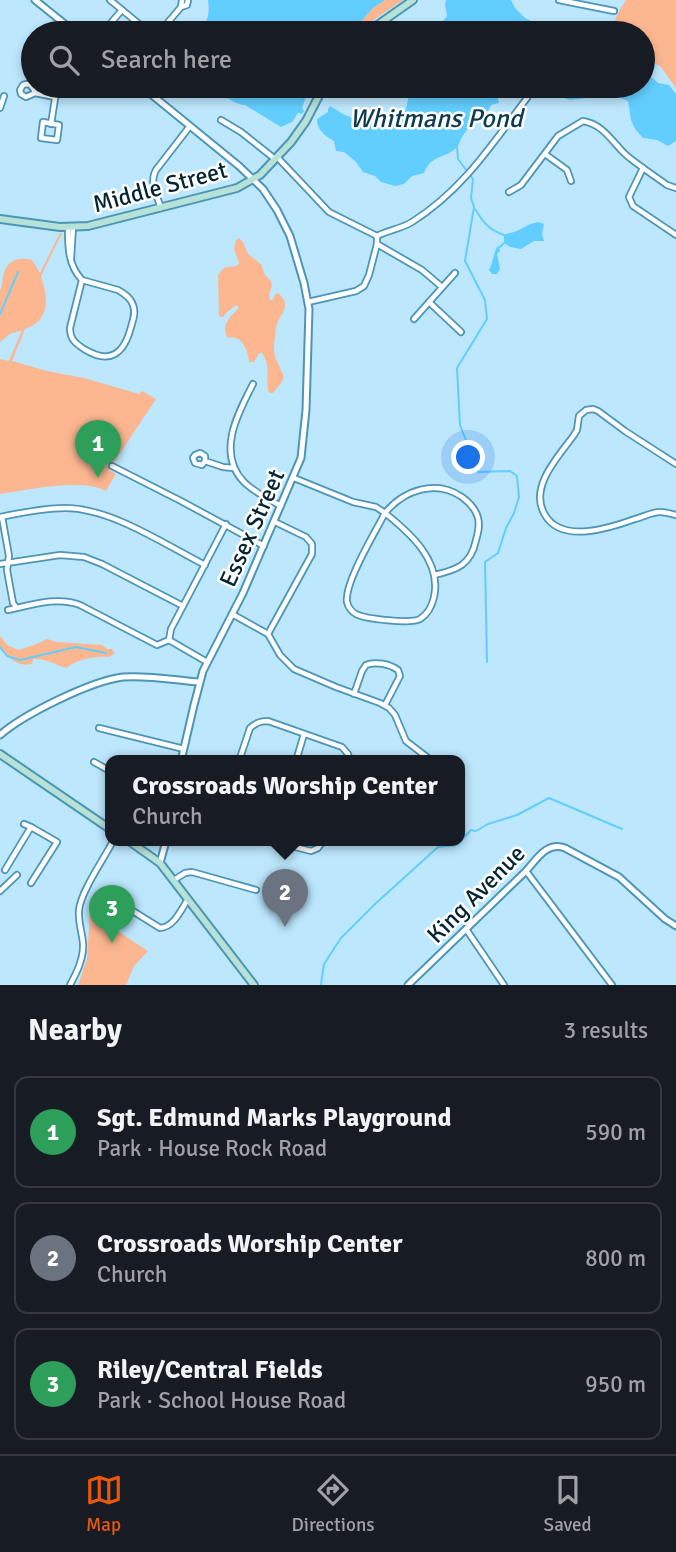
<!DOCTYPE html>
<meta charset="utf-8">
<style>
body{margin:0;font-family:Signika,sans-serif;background:#20242c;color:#f1f3f6}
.you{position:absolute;left:469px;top:458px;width:24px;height:24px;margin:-18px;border:5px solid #fff;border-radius:50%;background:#1a73e8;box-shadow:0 0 0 10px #1a73e833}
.badge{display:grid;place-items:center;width:46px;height:46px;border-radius:50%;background:#ea580c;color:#fff;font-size:23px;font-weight:700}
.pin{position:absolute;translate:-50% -58px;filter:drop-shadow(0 2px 4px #0008)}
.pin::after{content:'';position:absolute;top:37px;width:24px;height:21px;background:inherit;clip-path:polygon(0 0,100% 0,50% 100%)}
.popup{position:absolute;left:105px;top:755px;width:360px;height:91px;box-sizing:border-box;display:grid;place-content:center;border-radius:14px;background:#171b24;filter:drop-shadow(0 2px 5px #0005);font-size:23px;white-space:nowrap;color:#9ea1a6}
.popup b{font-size:26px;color:#f1f3f6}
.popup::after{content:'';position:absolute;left:50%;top:100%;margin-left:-14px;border:14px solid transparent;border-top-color:#171b24}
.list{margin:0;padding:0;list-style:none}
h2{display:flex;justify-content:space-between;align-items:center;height:91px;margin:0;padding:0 28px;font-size:30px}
h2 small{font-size:23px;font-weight:400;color:#9ea1a6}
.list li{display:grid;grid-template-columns:46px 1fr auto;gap:21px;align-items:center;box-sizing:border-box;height:112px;margin:0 14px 14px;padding:0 14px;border:2px solid #363941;border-radius:14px}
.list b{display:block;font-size:26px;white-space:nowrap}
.list p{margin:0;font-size:23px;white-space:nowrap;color:#9ea1a6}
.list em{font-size:23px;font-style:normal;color:#9ea1a6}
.icon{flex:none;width:38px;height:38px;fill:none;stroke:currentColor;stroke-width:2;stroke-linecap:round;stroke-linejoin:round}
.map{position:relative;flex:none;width:676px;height:985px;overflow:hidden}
.search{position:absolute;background:#171b24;box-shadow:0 4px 10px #0003;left:21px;right:21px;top:21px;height:77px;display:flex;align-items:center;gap:18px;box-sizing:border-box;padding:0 24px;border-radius:38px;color:#9ea1a6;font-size:26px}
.sheet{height:469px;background:#171b24}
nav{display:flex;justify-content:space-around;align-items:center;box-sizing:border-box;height:98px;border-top:2px solid #363941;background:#171b24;font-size:19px;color:#9ea1a6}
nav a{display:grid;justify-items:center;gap:4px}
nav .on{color:#ea580c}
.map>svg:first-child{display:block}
</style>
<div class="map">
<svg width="676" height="985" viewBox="0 0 676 985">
<rect width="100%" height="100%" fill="#bce7fd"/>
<!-- green -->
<g fill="#fcb791">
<polygon points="385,0 403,0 372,21 358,33 351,33 373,8"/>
<polygon points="626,0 676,0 676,88 660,66 643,58 643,33 610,33 618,13"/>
<path d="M60,233H62L41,276C48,297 51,320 25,329L12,361L47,371L84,378L139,394L142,391L156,399L109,470L116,474L106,491C83,478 27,490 0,494V359L9,361L22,330L10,334L0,342V290C3,284 2,279 4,273C8,259 19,257 32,260L40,273Z"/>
<path d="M239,238L243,242L248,254L261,264L265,275L271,281L272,285L269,295L270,300H273L275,294L278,293C294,307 278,314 276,328C275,335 274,344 274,351C275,359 281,369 284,377L281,383L273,393H270L268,391C266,377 271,366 262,353H259L254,362H249C249,355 245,343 238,339C235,337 231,338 227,337C221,324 230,317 238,309V306L236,305L226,313L223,317H220L219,315L218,276C225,263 228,269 238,265L239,263L234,249L236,240Z"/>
<path d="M0,636L7,645L19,650L39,643L47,639L57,642L102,645L107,649H112L115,653L109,657C94,656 78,659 66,668C54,664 46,658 33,659L32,664C17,667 10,659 0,648Z"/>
<polygon points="90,913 148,951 134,966 126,985 78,985 87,959"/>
</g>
<!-- water -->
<g fill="#62cefe">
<path d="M208,0H385L373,8L351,33H199C208,21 210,14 208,0Z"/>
<polygon points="446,0 511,0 515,8 525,18 531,21 548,21 562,33 437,33 437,29 447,16 445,4"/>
<polygon points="643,69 658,83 669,85 676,94 676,141 668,146 657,140 643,138 635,129 631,120 628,101 600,90 592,89 587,98 570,100 552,94 549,87 542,86 643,86"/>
<path d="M198,86H310L302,108L304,111L302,114L298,113L292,122L281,127L245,105C235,105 229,98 220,94C211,99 204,93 198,86Z"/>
<path d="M417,86H495L499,103L491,105L488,111L480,110C475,119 470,126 464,134C460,139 460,145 455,149C443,159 431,155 424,173L412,176L404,184L395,186L381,182L375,176L363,172L356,162L344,152L336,151L334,141C325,136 317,130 317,119L328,112V109L330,106L343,114L366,124L375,121L382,126L404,116L408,100L409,93Z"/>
<path d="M539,222L544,224L542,234L544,241H534L521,249L510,247L504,243V235C507,233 511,233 514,232C524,229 525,224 539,222Z"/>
<path d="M499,246L500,251L497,254L500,269L497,274H492L489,270C493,262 493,255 497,247Z"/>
</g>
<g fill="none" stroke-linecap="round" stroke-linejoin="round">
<!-- stream -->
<g stroke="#62cefe" stroke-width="2">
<polyline points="457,147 458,159 473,179 471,198 474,207 465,261 485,300 487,319 457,368 460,425 478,472 510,471 517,476 519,497 514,513 506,528 498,553 485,562 487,662"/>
<path d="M475,209C483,222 489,230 504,235"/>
<polyline points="500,247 504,243"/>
<polyline points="0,314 18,272"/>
<polyline points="0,647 7,656 20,660 76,647 106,653"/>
<polyline points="321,985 324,964 341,938 375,904 438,847 457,845 471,830 476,831 488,824 517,815 549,798 622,829"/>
</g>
<!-- minor casing -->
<g stroke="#4c95b6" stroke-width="8">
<g id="minor">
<polyline points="110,0 150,33"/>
<polyline points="559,0 614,11"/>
<polyline points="181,7 182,0"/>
<polyline points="102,33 122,10"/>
<polyline points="159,33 181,7 187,5 188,0"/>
<path d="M35,93C33,87 30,82 23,85L20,90L21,94L26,97L35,93L55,97"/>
<polyline points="0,108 4,96"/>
<polyline points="221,120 241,132 275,159"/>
<polygon points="43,122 59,125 57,140 41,138"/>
<polyline points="51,124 57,86"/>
<polyline points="545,154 567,170 571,181"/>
<polyline points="277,157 329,212 377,236"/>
<polyline points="676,188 667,185 643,168 629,197 633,206 676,235"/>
<path d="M509,192L521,185L558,136L583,121C602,124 611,140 624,153C630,159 637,163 643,168"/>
<path d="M161,208C157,196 149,182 156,170L190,126"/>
<path d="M68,227C68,247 68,265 82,280L70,328C70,339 75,343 84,349C110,365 124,354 131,327C133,320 136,313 133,305C131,298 125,294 118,290L82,280"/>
<polyline points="377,244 422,270 442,287"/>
<polyline points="71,258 73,227"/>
<path d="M308,302L356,291L364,286L369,275L377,244V236C388,230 401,229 412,222C463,190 492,144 527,98"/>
<polyline points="429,302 461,332"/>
<polyline points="414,319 455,273"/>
<path d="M253,384C238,413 216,453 244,482C254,492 268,499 281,506"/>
<polyline points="205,461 205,456 200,453 195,455 193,458 195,463 202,465 205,461 223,467 234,468"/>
<path d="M676,464L625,431L598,411L593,409L586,410L579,416L577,430L574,435C559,456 528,487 545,515C562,544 610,528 635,519C643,517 652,512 660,512C666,512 671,514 676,515"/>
<polyline points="112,466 181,501 264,546"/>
<path d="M294,478L353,502L376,507L385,513C376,531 344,583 347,602C348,607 352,612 356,614C365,619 411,624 420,619C428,614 432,606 434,597C442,561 410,533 385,513C404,490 436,479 462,497C470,503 476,509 478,518C480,526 478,533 476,540C471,565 457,570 434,575"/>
<path d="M0,517C21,513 43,508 65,508C111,508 164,544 205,565"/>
<polyline points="2,517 9,556 7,570 13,603 16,607"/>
<polyline points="0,564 60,555 84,557 102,564 183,606"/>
<path d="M8,610C31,605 58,596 80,605L157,645L169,640"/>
<polyline points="232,614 268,634 280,655 294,669 336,687 380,703 389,708 395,715 406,741 432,761"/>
<polyline points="268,634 312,554 312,544 306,537 275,522"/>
<polyline points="169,640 171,629 226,524"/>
<polyline points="169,640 207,662"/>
<path d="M354,694L362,671L366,665C375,661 390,664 398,670L400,676L385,705"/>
<polyline points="99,728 184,749"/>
<path d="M239,761L250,728C256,723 260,721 268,721L342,747L348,754L350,761"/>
<polyline points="296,761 304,734"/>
<polyline points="94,762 110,771"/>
<polyline points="24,824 31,827"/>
<polyline points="272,841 311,851 318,848 323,841"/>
<polyline points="5,870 31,827 57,842 31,883"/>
<polyline points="526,871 612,985"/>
<polyline points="174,880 185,873 192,872 256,890"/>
<polyline points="0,891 17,875"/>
<path d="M104,893L160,928C174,927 181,910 188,899"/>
<polyline points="466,929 504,985"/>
<path d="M70,985C77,972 84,958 83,943C82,932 78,922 79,910C81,891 104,859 113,841"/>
</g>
</g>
<!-- tertiary casing -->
<g stroke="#4c95b6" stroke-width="9">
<g id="tertiary">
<polyline points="35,0 76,33"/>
<polyline points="141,86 239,166 263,189 277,210 290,236 304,283 309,309 306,410 301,458 243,593 203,671 194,705 181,761"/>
<path d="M0,735C24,714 91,681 123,677C148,675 174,680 199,682"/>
<polyline points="160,863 166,841"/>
<path d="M408,985L526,871C537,859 547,841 565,848L619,877L665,919L676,926"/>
</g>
</g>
<!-- secondary casing -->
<g stroke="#4c95b6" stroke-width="10">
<g id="secondary">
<polyline points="366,33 413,0"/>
<polyline points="0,219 60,227 88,226 237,188 260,175 291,142 306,121 324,86"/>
<polyline points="0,754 110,829"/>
<polyline points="129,841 160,863 254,985"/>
</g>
</g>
<!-- minor -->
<use href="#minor" stroke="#fff" stroke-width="4.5"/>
<!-- tertiary -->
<use href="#tertiary" stroke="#fff" stroke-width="5"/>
<!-- secondary -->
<use href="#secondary" stroke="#b7e2d8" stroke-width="6"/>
</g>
<g text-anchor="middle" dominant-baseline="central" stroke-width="5" stroke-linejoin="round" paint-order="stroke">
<!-- street labels -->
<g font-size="24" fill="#042431" stroke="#fff">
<text transform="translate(160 187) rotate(-15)">Middle Street</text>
<text transform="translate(252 528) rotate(-66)">Essex Street</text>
<text transform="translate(476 894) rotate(-45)">King Avenue</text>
</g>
<!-- water labels -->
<g font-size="26" font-style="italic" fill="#0b3c4f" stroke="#fff">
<text x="436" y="119">Whitmans Pond</text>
</g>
</g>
</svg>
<div class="you"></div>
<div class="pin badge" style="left:98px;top:478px;background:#2e9e5b">1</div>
<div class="pin badge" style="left:285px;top:927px;background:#6b7280">2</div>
<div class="popup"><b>Crossroads Worship Center</b>Church</div>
<div class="pin badge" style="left:112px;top:943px;background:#2e9e5b">3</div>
<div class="search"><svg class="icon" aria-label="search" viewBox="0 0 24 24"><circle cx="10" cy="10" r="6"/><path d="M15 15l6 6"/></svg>Search here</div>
</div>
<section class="sheet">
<h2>Nearby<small>3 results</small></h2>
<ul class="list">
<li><span class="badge" style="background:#2e9e5b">1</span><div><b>Sgt. Edmund Marks Playground</b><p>Park · House Rock Road</p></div><em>590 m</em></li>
<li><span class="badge" style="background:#6b7280">2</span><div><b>Crossroads Worship Center</b><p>Church</p></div><em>800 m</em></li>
<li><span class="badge" style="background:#2e9e5b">3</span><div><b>Riley/Central Fields</b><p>Park · School House Road</p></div><em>950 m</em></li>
</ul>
</section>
<nav>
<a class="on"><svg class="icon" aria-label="map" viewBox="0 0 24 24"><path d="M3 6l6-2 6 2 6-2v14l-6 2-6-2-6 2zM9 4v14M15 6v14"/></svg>Map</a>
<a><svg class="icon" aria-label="directions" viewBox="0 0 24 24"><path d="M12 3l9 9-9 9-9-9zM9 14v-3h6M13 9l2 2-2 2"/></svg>Directions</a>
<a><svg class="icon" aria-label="saved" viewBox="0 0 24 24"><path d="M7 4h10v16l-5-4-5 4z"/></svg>Saved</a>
</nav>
